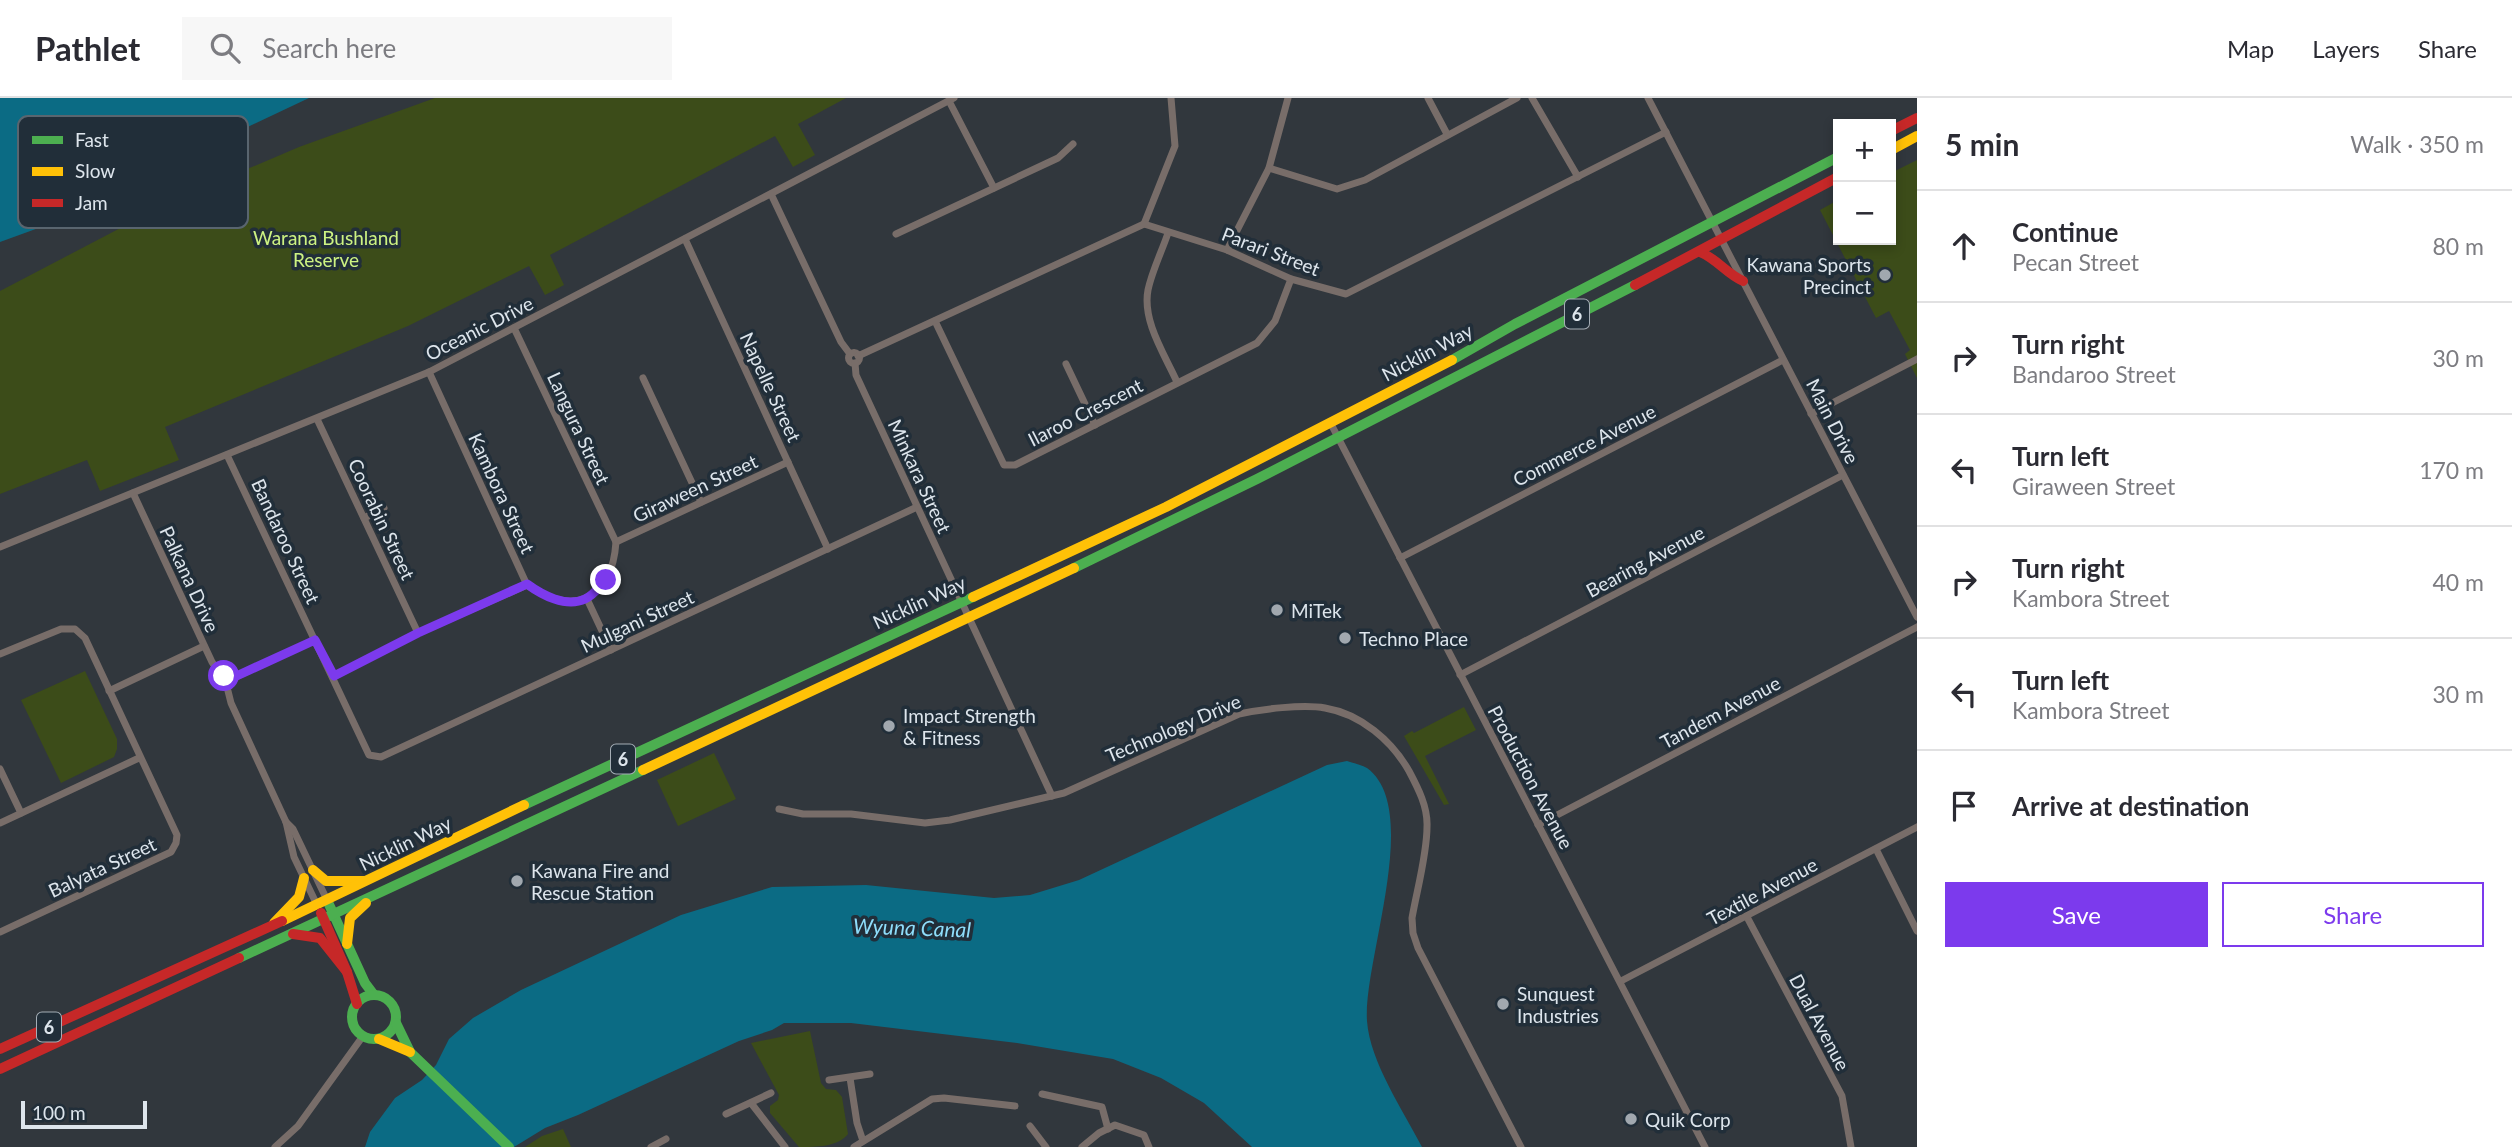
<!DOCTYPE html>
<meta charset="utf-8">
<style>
body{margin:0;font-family:Lato,sans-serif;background:#f7f7f7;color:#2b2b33}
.controls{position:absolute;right:21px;top:21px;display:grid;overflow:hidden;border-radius:0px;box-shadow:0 4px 10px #0003}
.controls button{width:63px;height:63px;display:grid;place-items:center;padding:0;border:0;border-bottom:2px solid #e1e1e2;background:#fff;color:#2b2b33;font:35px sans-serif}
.scale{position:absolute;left:21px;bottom:18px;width:126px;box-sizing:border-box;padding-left:7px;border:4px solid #dde5ec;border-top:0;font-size:19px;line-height:24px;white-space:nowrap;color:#dde5ec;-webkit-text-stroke:5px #212e39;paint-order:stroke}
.stop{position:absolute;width:21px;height:21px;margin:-16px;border:5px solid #7c3aed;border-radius:50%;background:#fff}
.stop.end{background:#7c3aed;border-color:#fff;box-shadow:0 2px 7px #0008}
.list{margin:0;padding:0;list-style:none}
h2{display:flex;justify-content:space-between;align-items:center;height:91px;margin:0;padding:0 28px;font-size:30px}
h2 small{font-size:23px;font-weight:400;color:#7c7c81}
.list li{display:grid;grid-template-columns:46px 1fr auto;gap:21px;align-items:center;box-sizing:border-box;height:112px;padding:0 28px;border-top:2px solid #e1e1e2}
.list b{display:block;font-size:26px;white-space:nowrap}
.list p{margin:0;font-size:23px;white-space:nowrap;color:#7c7c81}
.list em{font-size:23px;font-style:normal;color:#7c7c81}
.actions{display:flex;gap:14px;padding:21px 28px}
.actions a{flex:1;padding:16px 0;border:2px solid #7c3aed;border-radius:0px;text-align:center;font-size:24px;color:#7c3aed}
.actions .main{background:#7c3aed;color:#fff}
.icon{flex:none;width:38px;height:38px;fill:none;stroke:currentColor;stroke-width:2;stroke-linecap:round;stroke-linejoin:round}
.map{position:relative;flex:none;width:1917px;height:1049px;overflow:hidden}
header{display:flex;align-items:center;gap:42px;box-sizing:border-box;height:98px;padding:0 35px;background:#fff;border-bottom:2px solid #e1e1e2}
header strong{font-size:33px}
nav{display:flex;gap:38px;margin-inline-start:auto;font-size:24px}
.search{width:490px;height:63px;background:#f7f7f7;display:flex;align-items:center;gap:18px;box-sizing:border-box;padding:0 24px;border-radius:0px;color:#7c7c81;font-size:26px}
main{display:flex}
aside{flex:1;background:#fff}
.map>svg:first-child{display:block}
</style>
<header>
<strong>Pathlet</strong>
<div class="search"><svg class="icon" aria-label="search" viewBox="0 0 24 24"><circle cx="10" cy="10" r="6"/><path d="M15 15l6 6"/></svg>Search here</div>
<nav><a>Map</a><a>Layers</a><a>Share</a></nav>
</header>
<main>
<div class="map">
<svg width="1917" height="1049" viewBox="0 0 1917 1049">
<rect width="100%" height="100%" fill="#31373d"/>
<!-- green -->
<g fill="#3c4c19">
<polygon points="435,0 846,0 798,26 815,57 793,69 775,38 550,157 564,187 545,197 529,168 408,228 165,329 179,362 100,393 87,362 0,396 0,193 130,125 219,83 299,49"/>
<polygon points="1917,62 1917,280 1905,256 1910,252 1889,213 1876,220 1820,112 1838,102 1838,142 1891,142 1891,75"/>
<polygon points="85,573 117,641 117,651 114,659 61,685 21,602"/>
<polygon points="1464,609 1476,632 1425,658 1449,706 1444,707 1404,638 1412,633 1414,635"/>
<polygon points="714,655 736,701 678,728 657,682"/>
<path d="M810,933L821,985L826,991L836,992L842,999L848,1036C838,1049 816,1049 799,1049L770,1015V1008L778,1002L779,997L751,945Z"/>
<polygon points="563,1031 571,1049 525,1049 542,1038"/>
</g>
<!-- water -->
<g fill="#0b6b84">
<polygon points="0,0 309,0 127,86 55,124 0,144"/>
<path d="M1347,663C1353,665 1362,667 1367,670C1423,711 1363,863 1367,923C1370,964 1403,1012 1422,1049H1252L1204,1005L1161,980L1113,961L1017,945L851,925H784L772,932L739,943L578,1017L545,1030L514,1049H365L370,1034L395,1000L422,982L436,967L449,941L473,920L521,892L681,817L772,789L866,787L994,800L1030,797L1079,782L1327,667Z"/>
</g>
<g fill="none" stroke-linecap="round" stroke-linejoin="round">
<!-- street -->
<g stroke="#786d69" stroke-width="7">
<polyline points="1428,0 1447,36"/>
<polyline points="1532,0 1578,79"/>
<polyline points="1648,0 1917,519"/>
<polyline points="949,3 994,90"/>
<polyline points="1269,70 1337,91 1365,82 1517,0"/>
<polyline points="771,96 841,244 850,256"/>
<polyline points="1144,126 1175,48 1171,0"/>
<path d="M1168,135C1162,153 1152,173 1148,192C1142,223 1165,257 1177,284"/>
<polyline points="896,136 1058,60 1073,46"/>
<polyline points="685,141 828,451"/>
<polyline points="1227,152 1269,70 1288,0"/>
<polyline points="935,223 1004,367 1015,367 1257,245 1275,223 1291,181"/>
<circle cx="854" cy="260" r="5.5"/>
<polyline points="858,258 1144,126 1227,152 1291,181 1346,196 1666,34"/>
<polyline points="855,265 856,277 1052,698"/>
<polyline points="1066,266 1095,327"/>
<path d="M429,274L527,487C574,519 612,502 616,444L514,230"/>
<polyline points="643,280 701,404"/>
<polyline points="1811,316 1917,261"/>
<polyline points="317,321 418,535"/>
<polyline points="1330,324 1705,1049"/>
<polyline points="227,357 369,657 381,659 917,409"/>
<polyline points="133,395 212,564 222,579"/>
<polyline points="364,420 384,410"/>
<polyline points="616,444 788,364"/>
<polyline points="0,449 429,274 954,0"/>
<polyline points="1400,460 1783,262"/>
<polyline points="587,501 611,552"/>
<polyline points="0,556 61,531 75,531 85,540 177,737 176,745 171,754 0,834"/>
<polyline points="1460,577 1843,377"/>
<polyline points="334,578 418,535 527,487"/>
<circle cx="226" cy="584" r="5.5"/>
<polyline points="231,581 315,542"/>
<polyline points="227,589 231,605 286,724 294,759 317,807"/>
<polyline points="109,593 204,548"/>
<polyline points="0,671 21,715"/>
<path d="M779,711L803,716H851L925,725L950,722L1064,695L1239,616C1262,611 1303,606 1325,610C1361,616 1392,643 1409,673C1418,690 1428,709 1427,729C1427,756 1417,792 1412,820L1413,835L1418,850L1521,1049"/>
<polyline points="286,724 293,731 327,802"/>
<polyline points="0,725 139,660"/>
<polyline points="1538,727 1917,529"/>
<polyline points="1876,751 1917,833"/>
<polyline points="1747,819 1842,998 1851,1049"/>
<polyline points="1621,883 1917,729"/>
<polyline points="850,980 857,1025 863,1043"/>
<polyline points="829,982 870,976"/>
<polyline points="1042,996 1102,1009 1108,1031"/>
<polyline points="751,1005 785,1049"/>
<polyline points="726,1016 771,995"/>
<polyline points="1030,1028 1046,1049"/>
<polyline points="275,1049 298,1028 363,938"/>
<polyline points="651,1049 666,1041"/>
<polyline points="854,1049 932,1001 944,1000 1015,1008"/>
<polyline points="1082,1049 1099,1035 1115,1027 1144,1037 1149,1049"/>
</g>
<!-- fast -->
<g stroke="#4caf50" stroke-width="10">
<polyline points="1452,262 1515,226 1838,59"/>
<polyline points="1074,470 1257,381 1635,187"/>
<polyline points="524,707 973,499"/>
<polyline points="327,802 365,885 374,897"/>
<polyline points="239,860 643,672"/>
<circle cx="374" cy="919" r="22"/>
<polyline points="396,925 410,954 509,1049"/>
</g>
<!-- slow -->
<g stroke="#ffc107" stroke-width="10">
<polyline points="1891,52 1917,38"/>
<polyline points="973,499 1166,409 1452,262"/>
<polyline points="643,672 1074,470"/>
<polyline points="313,772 326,783 364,783"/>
<polyline points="282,823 524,707"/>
<polyline points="274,825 299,799 304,780"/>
<polyline points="347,846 350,820 366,805"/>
<polyline points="379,941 410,954"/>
</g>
<!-- jam -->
<g stroke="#c62828" stroke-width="10">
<polyline points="1891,33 1917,20"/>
<path d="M1700,154C1717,161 1727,176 1743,183"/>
<polyline points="1635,187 1838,79"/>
<polyline points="321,815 347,874 357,906"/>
<polyline points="293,836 320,840 347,874"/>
<polyline points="0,951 282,823"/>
<polyline points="0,971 239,860"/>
</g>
</g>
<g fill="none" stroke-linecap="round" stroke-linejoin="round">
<!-- route -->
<path stroke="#7c3aed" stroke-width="9" d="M224,578L230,581L315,542L334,578L418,535L527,486C542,497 566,510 585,501C593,498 600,488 606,482"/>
</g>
<!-- markers -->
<g fill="#a1a8af" stroke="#212e39" stroke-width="2.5">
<circle cx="1885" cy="177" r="7"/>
<circle cx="1277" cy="512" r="7"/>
<circle cx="1345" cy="540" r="7"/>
<circle cx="889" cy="628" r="7"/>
<circle cx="517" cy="783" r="7"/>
<circle cx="1503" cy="906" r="7"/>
<circle cx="1631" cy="1021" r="7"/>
</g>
<g text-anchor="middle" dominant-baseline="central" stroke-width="7" stroke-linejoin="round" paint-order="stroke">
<!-- shield labels -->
<g fill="#212e39" stroke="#a5aeb6" stroke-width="2">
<rect x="1565" y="201.5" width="24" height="29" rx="5"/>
<rect x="611" y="646.5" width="24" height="29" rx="5"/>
<rect x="37" y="914.5" width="24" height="29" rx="5"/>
</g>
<g font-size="18" font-weight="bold" fill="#dde5ec">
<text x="1577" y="216">6</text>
<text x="623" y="661">6</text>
<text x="49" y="929">6</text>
</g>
<!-- park labels -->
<g font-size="19" fill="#cdf282" stroke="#212e39">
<text x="326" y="139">Warana Bushland<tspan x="326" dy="22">Reserve</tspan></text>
</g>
<!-- street labels -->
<g font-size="19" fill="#dde5ec" stroke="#212e39">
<text transform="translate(1271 153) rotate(21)">Parari Street</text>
<text transform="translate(479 230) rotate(-27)">Oceanic Drive</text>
<text transform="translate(1427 254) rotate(-28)">Nicklin Way</text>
<text transform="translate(771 289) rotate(65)">Napelle Street</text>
<text transform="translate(1085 314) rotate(-27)">Ilaroo Crescent</text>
<text transform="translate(1833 323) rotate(63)">Main Drive</text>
<text transform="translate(579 330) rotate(65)">Langura Street</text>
<text transform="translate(1584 347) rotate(-27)">Commerce Avenue</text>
<text transform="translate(920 378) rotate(65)">Minkara Street</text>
<text transform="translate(695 390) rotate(-25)">Giraween Street</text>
<text transform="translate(502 395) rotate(65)">Kambora Street</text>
<text transform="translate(382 421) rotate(65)">Coorabin Street</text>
<text transform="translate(286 443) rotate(65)">Bandaroo Street</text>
<text transform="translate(1645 463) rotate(-28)">Bearing Avenue</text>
<text transform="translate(190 481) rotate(65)">Palkana Drive</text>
<text transform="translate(919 504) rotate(-25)">Nicklin Way</text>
<text transform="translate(637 523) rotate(-25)">Mulgani Street</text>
<text transform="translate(1720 614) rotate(-28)">Tandem Avenue</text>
<text transform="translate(1173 630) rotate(-23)">Technology Drive</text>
<text transform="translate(1531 679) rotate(62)">Production Avenue</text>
<text transform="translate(405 745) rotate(-26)">Nicklin Way</text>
<text transform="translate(102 769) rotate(-25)">Balyata Street</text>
<text transform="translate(1762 793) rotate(-28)">Textile Avenue</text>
<text transform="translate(1820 924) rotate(62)">Dual Avenue</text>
</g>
<!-- poi labels -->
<g font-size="19" fill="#dde5ec" stroke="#212e39" text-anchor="start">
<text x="1871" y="166" text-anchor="end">Kawana Sports<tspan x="1871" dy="22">Precinct</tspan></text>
<text x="1291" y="512">MiTek</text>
<text x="1359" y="540">Techno Place</text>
<text x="903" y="617">Impact Strength<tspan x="903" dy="22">&amp; Fitness</tspan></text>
<text x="531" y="772">Kawana Fire and<tspan x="531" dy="22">Rescue Station</tspan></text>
<text x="1517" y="895">Sunquest<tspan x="1517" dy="22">Industries</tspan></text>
<text x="1645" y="1021">Quik Corp</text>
</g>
<!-- water labels -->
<g font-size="21" font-style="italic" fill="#8eddfa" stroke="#212e39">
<text transform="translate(912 829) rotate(2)">Wyuna Canal</text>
</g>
</g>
<!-- legend -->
<rect x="18" y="18" width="230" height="112" rx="10" fill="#212e39" stroke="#59656f" stroke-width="2"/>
<rect x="32" y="38" width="31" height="8" fill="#4caf50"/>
<rect x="32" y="69" width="31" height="9" fill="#ffc107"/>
<rect x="32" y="101" width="31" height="8" fill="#c62828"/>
<g font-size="19" fill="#dde5ec">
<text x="75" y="49">Fast</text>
<text x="75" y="80">Slow</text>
<text x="75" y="112">Jam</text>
</g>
</svg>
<div class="controls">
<button>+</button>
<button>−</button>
</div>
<div class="scale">100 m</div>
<div class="stop" style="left:224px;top:578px"></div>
<div class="stop end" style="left:606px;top:482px"></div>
</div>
<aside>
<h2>5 min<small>Walk · 350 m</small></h2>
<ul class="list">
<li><svg class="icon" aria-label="ahead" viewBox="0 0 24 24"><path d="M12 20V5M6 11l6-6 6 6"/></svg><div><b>Continue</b><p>Pecan Street</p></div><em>80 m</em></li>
<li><svg class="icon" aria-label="right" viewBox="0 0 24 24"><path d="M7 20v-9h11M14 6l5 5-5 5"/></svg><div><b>Turn right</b><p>Bandaroo Street</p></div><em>30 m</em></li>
<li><svg class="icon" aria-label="left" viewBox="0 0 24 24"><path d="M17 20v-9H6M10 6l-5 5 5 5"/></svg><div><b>Turn left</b><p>Giraween Street</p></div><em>170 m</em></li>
<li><svg class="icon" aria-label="right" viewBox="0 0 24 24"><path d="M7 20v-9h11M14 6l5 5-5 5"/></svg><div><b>Turn right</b><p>Kambora Street</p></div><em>40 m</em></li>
<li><svg class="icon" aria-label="left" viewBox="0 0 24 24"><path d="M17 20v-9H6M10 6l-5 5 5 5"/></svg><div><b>Turn left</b><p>Kambora Street</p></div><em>30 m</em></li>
<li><svg class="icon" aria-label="arrive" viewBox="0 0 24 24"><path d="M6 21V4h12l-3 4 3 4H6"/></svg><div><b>Arrive at destination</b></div></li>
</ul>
<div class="actions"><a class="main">Save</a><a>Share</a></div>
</aside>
</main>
